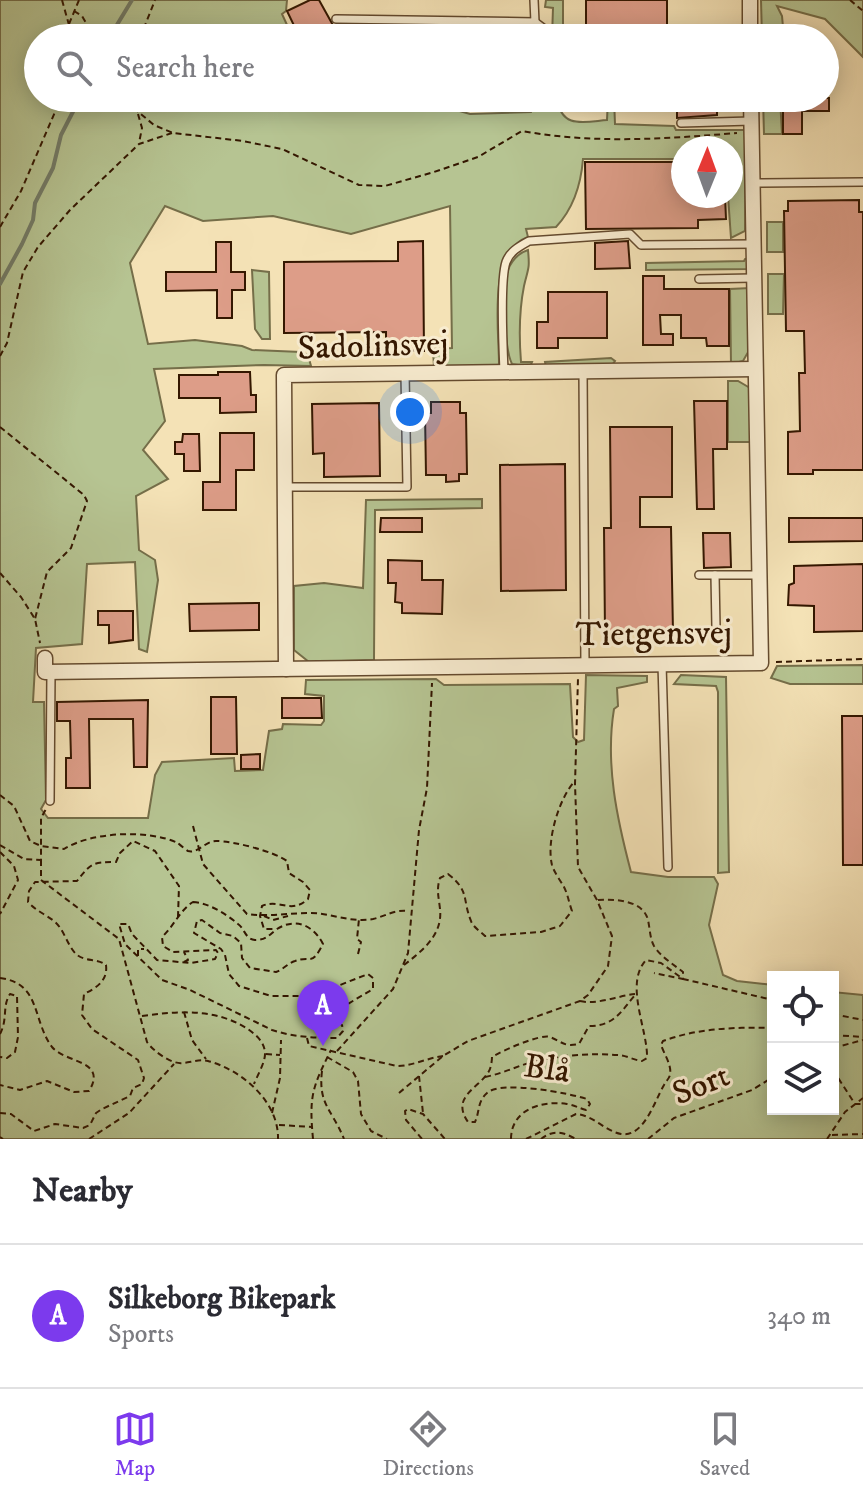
<!DOCTYPE html>
<meta charset="utf-8">
<style>
body{margin:0;font-family:"IM FELL DW Pica",serif;background:#f7f7f7;color:#2b2b33}
.controls{position:absolute;right:24px;bottom:24px;display:grid;overflow:hidden;border-radius:0px;box-shadow:0 4px 20px #0003}
.controls button{width:72px;height:72px;display:grid;place-items:center;padding:0;border:0;border-bottom:2px solid #e1e1e2;background:#fff;color:#2b2b33;font:40px sans-serif}
.compass{position:absolute;left:671px;top:136px;width:72px;height:72px;border-radius:50%;background:#fff;box-shadow:0 4px 20px #0003;rotate:1deg}
.you{position:absolute;left:410px;top:412px;width:28px;height:28px;margin:-20px;border:6px solid #fff;border-radius:50%;background:#1a73e8;box-shadow:0 0 0 12px #1a73e833}
.badge{display:grid;place-items:center;width:52px;height:52px;border-radius:50%;background:#7c3aed;color:#fff;font-size:26px;font-weight:700}
.pin{position:absolute;translate:-50% -66px;filter:drop-shadow(0 2px 4px #0008)}
.pin::after{content:'';position:absolute;top:42px;width:28px;height:24px;background:inherit;clip-path:polygon(0 0,100% 0,50% 100%)}
.list{margin:0;padding:0;list-style:none}
h2{display:flex;justify-content:space-between;align-items:center;height:104px;margin:0;padding:0 32px;font-size:34px}
h2 small{font-size:26px;font-weight:400;color:#7c7c81}
.list li{display:grid;grid-template-columns:52px 1fr auto;gap:24px;align-items:center;box-sizing:border-box;height:144px;padding:0 32px;border-top:2px solid #e1e1e2}
.list b{display:block;font-size:30px;white-space:nowrap}
.list p{margin:0;font-size:26px;white-space:nowrap;color:#7c7c81}
.list em{font-size:26px;font-style:normal;color:#7c7c81}
.icon{flex:none;width:44px;height:44px;fill:none;stroke:currentColor;stroke-width:2;stroke-linecap:round;stroke-linejoin:round}
.map{position:relative;flex:none;width:863px;height:1139px;overflow:hidden}
.search{position:absolute;background:#fff;box-shadow:0 4px 20px #0003;left:24px;right:24px;top:24px;height:88px;display:flex;align-items:center;gap:20px;box-sizing:border-box;padding:0 28px;border-radius:44px;color:#7c7c81;font-size:30px}
.sheet{height:248px;background:#fff}
nav{display:flex;justify-content:space-around;align-items:center;box-sizing:border-box;height:112px;border-top:2px solid #e1e1e2;background:#fff;font-size:22px;color:#7c7c81}
nav a{display:grid;justify-items:center;gap:4px}
nav .on{color:#7c3aed}
.map>svg:first-child{display:block}
</style>
<div class="map">
<svg width="863" height="1139" viewBox="0 0 863 1139">
<rect width="100%" height="100%" fill="#f4e2b6"/>
<filter id="stains"><feTurbulence type="fractalNoise" baseFrequency=".0025" numOctaves="4"/><feColorMatrix values="0 0 0 0 .2 0 0 0 0 .09 0 0 0 0 .02 0 0 0 .5 -.17"/></filter>
<radialGradient id="worn" r=".72"><stop offset=".6" stop-color="#630" stop-opacity="0"/><stop offset="1" stop-color="#630" stop-opacity=".3"/></radialGradient>
<!-- green -->
<g fill="#b6c492" stroke="#756e49" stroke-width="2">
<path d="M0,0H287L286,11L282,14L293,38H38V98H326L329,105L449,108L470,114L531,112L536,98H557C561,129 583,122 607,120L608,98H614L615,124L674,126L676,130H746L745,231L731,238L728,196H731V148H716V146L683,148V159H583C581,184 573,209 556,227L526,229L528,237C487,252 499,328 499,364L496,367H434L433,349L452,348L450,206L351,234L273,216L203,221L165,206L130,263L148,344L195,340L242,346L252,350L301,352L308,355L311,366L264,365L154,369L165,421L143,450L168,479L136,496L139,550L155,560L158,580L147,652L139,649L135,562L87,564L82,644L36,648L33,702H44L46,800L41,809L48,818H148L155,775L162,762L234,758L235,771L263,770L269,731L282,729L283,724L321,725L324,721V696L305,694L306,680L436,679L444,685L570,684L573,737L578,742L584,740L586,675L647,676V682L617,688L618,706L614,709C605,764 617,819 631,872L668,877H714L718,884L709,925L723,975L737,981L773,985V1109H833V992L863,995V1139H0Z"/>
<polygon points="546,0 563,0 563,38 552,38 553,8 545,7"/>
<polygon points="761,0 863,0 863,57 825,19 777,6 782,16 784,38 762,38"/>
<polygon points="421,28 459,31 458,38 435,38 433,34"/>
<rect x="480" y="31" width="60" height="7"/>
<polygon points="763,98 780,98 782,134 764,134"/>
<rect x="767" y="222" width="16" height="30"/>
<path d="M528,250C530,270 528,268 524,286C519,311 519,337 521,362H532L530,367L512,364C504,348 503,291 507,273C510,262 518,253 528,250Z"/>
<polygon points="749,258 749,269 646,270 646,263 744,261 745,259"/>
<polygon points="252,270 269,272 270,339 262,339 255,329"/>
<polygon points="768,274 784,274 783,314 768,314"/>
<polygon points="750,288 751,347 743,361 731,364 730,289"/>
<polygon points="611,358 615,361 612,365 546,367 545,362"/>
<polygon points="728,381 738,381 750,388 750,442 728,442"/>
<polygon points="482,499 482,508 375,510 374,660 309,662 294,650 294,586 324,583 363,588 366,500"/>
<polygon points="863,665 863,684 790,684 771,678 777,666"/>
<polygon points="681,675 726,677 729,872 718,873 718,692 716,686 674,684"/>
</g>
<g fill="none" stroke-linecap="round" stroke-linejoin="round">
<!-- stream -->
<g stroke="#727b67" stroke-width="4">
<polyline points="109,38 132,0"/>
<polyline points="0,284 22,244 33,220 35,203 53,168 61,135 80,98"/>
</g>
</g>
<!-- building -->
<g fill="#dd9d88" stroke="#341700" stroke-width="2">
<polygon points="310,0 319,0 334,27 379,31 379,38 300,38 287,11"/>
<rect x="586" y="0" width="81" height="38"/>
<polygon points="677,98 717,100 717,115 677,118"/>
<polygon points="783,98 829,98 829,111 802,111 802,134 783,134"/>
<polygon points="585,162 683,162 683,196 725,196 726,219 698,220 698,228 586,229"/>
<polygon points="859,200 859,212 863,212 863,470 813,470 813,474 788,474 788,432 800,431 799,373 805,373 804,331 786,331 784,211 788,211 788,201"/>
<polygon points="423,241 424,351 386,349 386,332 284,333 284,262 398,261 398,242"/>
<polygon points="628,241 630,268 595,269 595,243"/>
<polygon points="216,242 231,242 231,272 245,272 245,290 232,290 232,318 217,318 217,290 166,291 166,272 216,272"/>
<polygon points="643,276 664,276 664,289 729,289 729,346 707,346 706,338 681,338 681,315 660,315 661,334 673,334 673,345 643,345"/>
<polygon points="548,292 607,292 607,338 558,338 558,348 537,348 537,322 548,322"/>
<polygon points="218,372 250,372 251,395 256,395 256,412 220,413 220,398 179,398 179,375 218,375"/>
<polygon points="694,401 727,401 727,449 713,449 714,509 697,509"/>
<polygon points="431,402 460,402 460,413 466,413 467,474 459,474 459,481 446,482 446,475 426,475 425,413 431,413"/>
<polygon points="379,403 380,476 324,477 324,453 313,454 312,404"/>
<polygon points="610,427 672,427 672,497 640,497 640,527 671,527 673,632 605,633 604,528 611,528"/>
<polygon points="220,433 254,433 254,470 236,470 236,510 203,510 203,482 220,482"/>
<polygon points="183,434 199,434 200,471 184,471 184,454 175,454 175,442 182,442"/>
<polygon points="565,464 566,590 501,591 500,465"/>
<polygon points="381,518 422,518 422,532 380,532"/>
<polygon points="789,518 863,518 863,541 789,542"/>
<polygon points="703,533 730,533 731,567 704,568"/>
<polygon points="388,560 422,561 422,580 443,580 442,614 402,613 402,603 395,602 396,583 388,583"/>
<polygon points="863,564 863,631 814,632 814,606 788,605 789,585 794,583 794,566"/>
<polygon points="259,603 259,630 190,631 189,604"/>
<polygon points="98,611 133,611 133,640 109,643 109,625 98,625"/>
<polygon points="211,697 236,697 237,754 211,754"/>
<polygon points="282,698 321,698 322,718 282,718"/>
<polygon points="148,700 147,767 134,767 133,719 89,719 90,788 66,788 66,758 71,758 70,721 57,721 57,702"/>
<polygon points="842,716 863,716 863,865 843,865"/>
<polygon points="260,754 260,769 241,769 241,755"/>
</g>
<g fill="none" stroke-linecap="round" stroke-linejoin="round">
<!-- service casing -->
<g stroke="#644a2e" stroke-width="10">
<g id="service">
<polyline points="336,19 535,22 534,0"/>
<polyline points="468,21 468,38"/>
<polyline points="535,22 547,31 547,38"/>
<polyline points="681,123 751,121"/>
<polyline points="752,183 863,182"/>
<polyline points="699,279 753,278"/>
<path d="M504,371C503,349 500,280 506,262C510,251 520,246 529,241L630,234L641,245L753,244"/>
<polyline points="583,371 585,665"/>
<polyline points="285,487 407,487 405,373"/>
<polyline points="699,575 759,575"/>
<polyline points="715,575 716,628"/>
<polyline points="662,664 668,867"/>
<polyline points="50,801 51,672"/>
</g>
</g>
<!-- minor casing -->
<g stroke="#644a2e" stroke-width="17">
<g id="minor">
<polyline points="750,0 750,38"/>
<polyline points="45,658 45,672 761,663 751,98"/>
<polyline points="286,669 284,375 755,369"/>
</g>
</g>
<!-- path -->
<g stroke="#341700" stroke-width="2" stroke-dasharray="6 4" stroke-linecap="butt">
<polyline points="62,0 69,25 68,38"/>
<polyline points="850,0 863,11"/>
<polyline points="74,11 82,16 95,38"/>
<polyline points="69,24 79,0"/>
<polyline points="140,38 155,0"/>
<path d="M130,98L136,110L154,125L173,133L243,141L282,149L359,185L385,186L434,172L478,157L522,131C593,144 665,139 737,133"/>
<polyline points="138,114 142,128 139,143"/>
<polyline points="0,227 21,191 61,98"/>
<polyline points="0,356 7,343 23,272 38,247 70,210 139,144 172,133"/>
<polyline points="0,427 84,495 87,501 71,548 47,572 35,619"/>
<polyline points="0,573 21,597 35,619 40,643"/>
<polyline points="776,662 863,659"/>
<path d="M0,795L14,806L30,841L41,846L64,849C91,832 148,829 178,843C179,844 186,850 188,851C198,854 205,841 216,841C233,841 273,851 287,861L289,873L303,882L310,890L308,899C290,915 280,898 262,906L260,916L264,929H274"/>
<path d="M193,826L203,864L247,914C268,917 289,913 310,913C331,913 350,923 373,919C386,916 395,909 409,911"/>
<polyline points="0,845 24,859 41,860 41,818 46,809"/>
<polyline points="0,852 14,866 18,880 0,914"/>
<path d="M41,860V880L119,939L147,1042C153,1051 172,1065 183,1063C192,1062 200,1059 208,1061C242,1070 279,1102 278,1139"/>
<path d="M598,900C615,899 643,900 648,920C650,929 650,939 654,946C661,957 673,964 683,972V979L654,973"/>
<path d="M193,902C209,903 226,914 238,924C245,929 245,939 255,940C266,940 269,935 277,929C296,917 314,926 323,944C311,967 312,955 295,961C288,963 284,969 276,972L250,968L242,958L241,943L233,936L220,933L202,920L197,921L194,933L221,949L225,955L229,974L239,986L271,996H312L368,974L373,978V989L331,1014L314,1007L307,1008L304,1016L310,1024L332,1019L342,1025L343,1031L337,1038C315,1038 293,1037 272,1030L190,990L162,980L125,944L119,924H128L132,934L157,960L191,963L215,959L218,953L216,950L173,952L163,946L162,937C174,926 180,910 193,902Z"/>
<polyline points="264,916 273,920 288,916"/>
<polyline points="358,954 361,942 357,939 359,919"/>
<polyline points="138,956 138,949 144,949"/>
<polyline points="184,962 188,960 184,952"/>
<path d="M404,965C422,951 443,935 440,909C439,898 436,890 440,878L448,874C470,891 462,899 471,921C473,927 480,931 485,936L541,932L560,926L572,911C569,903 568,895 564,887C560,880 554,872 552,865C546,841 559,798 575,781"/>
<path d="M0,978C41,983 32,1020 52,1047C65,1063 108,1060 89,1091L74,1092L47,1081L20,1090L0,1085"/>
<path d="M580,1001C597,1005 617,996 635,994"/>
<polyline points="184,1012 192,1040 206,1059"/>
<polyline points="833,1014 863,1020"/>
<path d="M142,1016C179,1011 215,1008 248,1029C256,1035 265,1042 265,1054C265,1063 257,1076 254,1084"/>
<path d="M0,1034C8,1019 2,1006 10,994L17,996L18,1037L15,1052L7,1058L0,1057"/>
<polyline points="833,1035 863,1037"/>
<path d="M307,1038L309,1046L397,1066C413,1066 427,1058 443,1056"/>
<polyline points="833,1048 863,1040"/>
<polyline points="337,1051 393,989 408,953 419,830 427,788 432,683"/>
<polyline points="266,1054 280,1055"/>
<polyline points="327,1057 353,1072 358,1081 361,1114 371,1131 387,1139"/>
<polyline points="833,1070 855,1104 863,1104"/>
<path d="M322,1071C318,1105 332,1109 344,1139"/>
<polyline points="419,1076 423,1113"/>
<path d="M485,1077C505,1073 521,1064 540,1060C565,1055 592,1053 617,1055C626,1055 633,1060 642,1061L647,1058C648,1030 624,984 646,960L661,963L683,979L773,1000"/>
<polyline points="399,1093 443,1056 468,1041 580,1001 588,995 608,966 612,936 597,900 578,867 575,784 578,678"/>
<path d="M0,1113L11,1114L34,1131L55,1124L83,1128L90,1125L96,1113L102,1109L130,1096L133,1088L142,1084L144,1078L138,1060L92,1029L82,1015L84,994C96,988 108,981 106,965C97,958 85,962 76,954C67,945 64,929 54,921C45,914 36,911 28,902L29,891L35,882L77,881C91,863 92,862 116,862L120,853L133,841L155,851L179,886L178,917"/>
<polyline points="272,1113 280,1078 281,1040"/>
<polyline points="279,1125 312,1127"/>
<polyline points="832,1135 863,1134"/>
<polyline points="0,1137 3,1139"/>
<polyline points="89,1139 129,1113 174,1064"/>
<path d="M313,1139C309,1096 312,1088 331,1050"/>
<polyline points="422,1139 406,1120 405,1111 408,1109 423,1114 445,1139"/>
<path d="M511,1139C511,1110 541,1100 567,1104C574,1105 579,1108 586,1110L590,1104L587,1099C569,1093 500,1080 487,1093C477,1102 480,1111 475,1122H468C450,1096 480,1088 489,1071C491,1068 492,1060 492,1057C499,1052 542,1033 550,1037C563,1042 563,1047 579,1044L589,1026C615,1026 621,1011 636,994"/>
<path d="M526,1139L576,1114C593,1115 605,1131 621,1134C644,1138 655,1100 664,1085C666,1081 669,1079 670,1075C672,1065 664,1054 661,1045L663,1041C698,1028 736,1027 773,1028"/>
<path d="M541,1139C554,1129 563,1132 576,1139"/>
<polyline points="648,1139 674,1118 752,1090 773,1077"/>
<polyline points="827,1139 845,1112 863,1098"/>
</g>
<!-- service -->
<use href="#service" stroke="#f8ecd0" stroke-width="7"/>
<!-- minor -->
<use href="#minor" stroke="#f8ecd0" stroke-width="14"/>
</g>
<g text-anchor="middle" dominant-baseline="central" stroke-width="6" stroke-linejoin="round" paint-order="stroke">
<!-- street labels -->
<g font-size="34" fill="#341700" stroke="#f8ecd0">
<text transform="translate(373 346) rotate(-2)">Sadolinsvej</text>
<text transform="translate(654 634) rotate(-1)">Tietgensvej</text>
<text transform="translate(547 1069) rotate(8)">Blå</text>
<text transform="translate(701 1085) rotate(-22)">Sort</text>
</g>
</g>
<rect width="100%" height="100%" filter="url(#stains)"/>
<rect width="100%" height="100%" fill="url(#worn)"/>
</svg>
<div class="controls">
<button><svg class="icon" aria-label="locate" viewBox="0 0 24 24"><circle cx="12" cy="12" r="6"/><path d="M12 2v4M12 18v4M2 12h4M18 12h4"/></svg></button>
<button><svg class="icon" aria-label="layers" viewBox="0 0 24 24"><path d="M12 4l9 5-9 5-9-5zM3 14l9 5 9-5"/></svg></button>
</div>
<svg class="compass" viewBox="-18 -18 36 36"><path d="M0-13l5 13h-10z" fill="#e53935"/><path d="M0 13l5-13h-10z" fill="#7c7c81"/></svg>
<div class="you"></div>
<div class="pin badge" style="left:323px;top:1046px">A</div>
<div class="search"><svg class="icon" aria-label="search" viewBox="0 0 24 24"><circle cx="10" cy="10" r="6"/><path d="M15 15l6 6"/></svg>Search here</div>
</div>
<section class="sheet">
<h2>Nearby<small></small></h2>
<ul class="list">
<li><span class="badge">A</span><div><b>Silkeborg Bikepark</b><p>Sports</p></div><em>340 m</em></li>
</ul>
</section>
<nav>
<a class="on"><svg class="icon" aria-label="map" viewBox="0 0 24 24"><path d="M3 6l6-2 6 2 6-2v14l-6 2-6-2-6 2zM9 4v14M15 6v14"/></svg>Map</a>
<a><svg class="icon" aria-label="directions" viewBox="0 0 24 24"><path d="M12 3l9 9-9 9-9-9zM9 14v-3h6M13 9l2 2-2 2"/></svg>Directions</a>
<a><svg class="icon" aria-label="saved" viewBox="0 0 24 24"><path d="M7 4h10v16l-5-4-5 4z"/></svg>Saved</a>
</nav>
